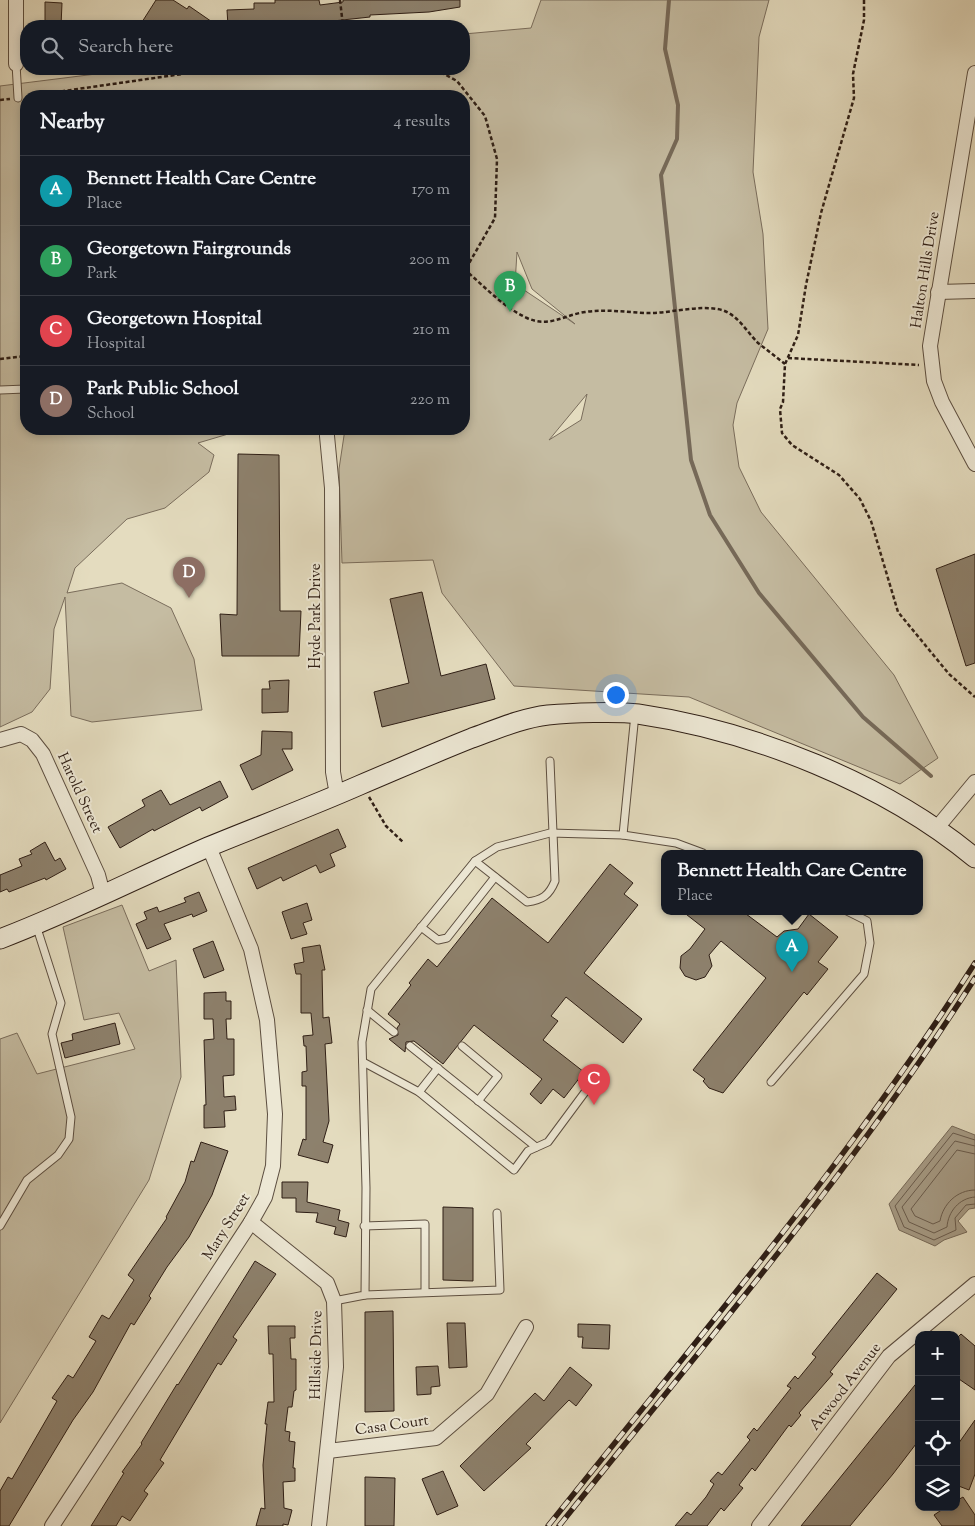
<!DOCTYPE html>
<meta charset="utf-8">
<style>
body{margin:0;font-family:"Sorts Mill Goudy",serif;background:#242831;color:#f1f3f6}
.controls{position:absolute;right:15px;bottom:15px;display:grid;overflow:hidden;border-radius:10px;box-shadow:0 2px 8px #0003}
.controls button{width:45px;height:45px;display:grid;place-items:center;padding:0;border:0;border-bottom:1px solid #363941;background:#171b24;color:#f1f3f6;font:25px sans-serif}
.you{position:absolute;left:615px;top:694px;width:18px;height:18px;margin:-12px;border:4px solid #fff;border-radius:50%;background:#1a73e8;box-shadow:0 0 0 8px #1a73e833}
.badge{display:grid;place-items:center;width:32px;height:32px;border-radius:50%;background:#d93025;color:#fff;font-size:16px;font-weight:700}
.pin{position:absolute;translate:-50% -41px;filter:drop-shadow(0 1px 2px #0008)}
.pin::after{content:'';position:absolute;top:26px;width:18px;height:15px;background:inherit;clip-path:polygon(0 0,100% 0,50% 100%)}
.popup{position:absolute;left:661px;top:850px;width:262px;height:65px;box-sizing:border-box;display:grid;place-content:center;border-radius:10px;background:#171b24;filter:drop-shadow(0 1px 4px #0005);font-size:16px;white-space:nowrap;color:#9ea1a6}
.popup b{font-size:19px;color:#f1f3f6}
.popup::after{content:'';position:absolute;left:50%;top:100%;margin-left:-10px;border:10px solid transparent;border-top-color:#171b24}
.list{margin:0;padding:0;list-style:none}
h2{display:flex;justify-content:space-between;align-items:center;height:65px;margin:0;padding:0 20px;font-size:21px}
h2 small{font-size:16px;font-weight:400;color:#9ea1a6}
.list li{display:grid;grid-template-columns:32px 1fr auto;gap:15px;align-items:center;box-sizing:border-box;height:70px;padding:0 20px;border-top:1px solid #363941}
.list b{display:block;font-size:19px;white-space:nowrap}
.list p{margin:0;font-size:16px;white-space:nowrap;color:#9ea1a6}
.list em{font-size:16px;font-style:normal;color:#9ea1a6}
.icon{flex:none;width:28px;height:28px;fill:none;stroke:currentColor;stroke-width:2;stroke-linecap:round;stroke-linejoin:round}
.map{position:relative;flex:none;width:975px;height:1526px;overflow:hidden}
.search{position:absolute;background:#171b24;box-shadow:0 2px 8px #0003;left:20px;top:20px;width:450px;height:55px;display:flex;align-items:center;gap:12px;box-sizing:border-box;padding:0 18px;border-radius:20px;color:#9ea1a6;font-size:19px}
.panel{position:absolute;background:#171b24;box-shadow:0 2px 8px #0003;left:20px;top:90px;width:450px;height:345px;border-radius:20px}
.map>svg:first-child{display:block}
</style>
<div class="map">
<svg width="975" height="1526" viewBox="0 0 975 1526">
<rect width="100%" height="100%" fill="#e4dcbf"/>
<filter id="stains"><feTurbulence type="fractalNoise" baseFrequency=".004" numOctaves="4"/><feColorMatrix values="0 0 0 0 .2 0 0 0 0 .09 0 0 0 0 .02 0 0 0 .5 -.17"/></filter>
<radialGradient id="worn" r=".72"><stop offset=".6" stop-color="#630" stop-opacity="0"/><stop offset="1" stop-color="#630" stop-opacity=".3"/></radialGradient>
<!-- green -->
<g fill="#c5bca2" stroke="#7a6d5c" fill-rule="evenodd">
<path d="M541,0H769L759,37L753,172L763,234L768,329L737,403L733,425L739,467L761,512L894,675L938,758L900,784L689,697L514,686L442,593L433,560L342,563L339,469L345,429H464V96H26V429H245L198,443L214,455L209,472L165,508L127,519L75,568L67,593L122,583L171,608L194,659L202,710L92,722L71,716L65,597L54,629L50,689L32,712L0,727V86L136,69H464V34L531,28ZM517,252L532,289L575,324L515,284ZM587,394L581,420L549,440Z"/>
<polygon points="122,905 149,971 176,960 181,1077 149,1180 0,1423 0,1039 17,1033 37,1074 135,1049 119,1013 84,1020 63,927"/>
</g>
<!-- water -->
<polygon fill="#a69b85" stroke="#766958" points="952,1126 975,1135 975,1208 969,1209 958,1221 967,1232 944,1240 935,1246 899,1230 889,1204"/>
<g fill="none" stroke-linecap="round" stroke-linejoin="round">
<!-- shore -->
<g stroke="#6a5c4d" stroke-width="1">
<polyline points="975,1140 953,1133 895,1206 904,1227 934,1240 956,1230 955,1218 966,1205 975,1204"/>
<path d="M975,1146L955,1141L902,1207L909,1222L934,1233L947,1227C948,1212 959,1198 975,1197"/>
<path d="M975,1154L957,1150L911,1209L915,1216L933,1224L940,1221C943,1204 957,1190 975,1190"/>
</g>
<!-- stream -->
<polyline stroke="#766958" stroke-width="4" points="669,0 665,49 678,105 677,139 661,175 691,460 710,515 759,593 863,717 931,776"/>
</g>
<!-- building -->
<g fill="#8d816d" stroke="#2e1e15">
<polygon points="156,0 173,0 187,9 189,6 218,26 149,26 142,22"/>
<polygon points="275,0 319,0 320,5 343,2 343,0 460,0 460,7 429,12 370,15 370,17 333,21 334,25 325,26 228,26 227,10 254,9 254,3 275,3"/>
<polygon points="45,2 62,3 61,26 45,26"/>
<polygon points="238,454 279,455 280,611 301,611 299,656 222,656 220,614 237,615"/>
<polygon points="975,554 975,663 966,666 936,569"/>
<polygon points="422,592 441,676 486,664 495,699 382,727 374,692 409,683 390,599"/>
<polygon points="289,680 288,712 262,713 262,689 270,689 269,681"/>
<polygon points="262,731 292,732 292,749 282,749 293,770 252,790 240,765 261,755"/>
<polygon points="220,781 228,797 202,811 200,807 154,831 153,829 120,848 108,827 145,806 142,800 161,790 170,805"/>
<polygon points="338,829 346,847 330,854 335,866 320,873 316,865 283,881 281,877 257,889 248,868"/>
<polygon points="45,842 55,861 60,858 66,869 46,880 45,878 9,892 7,889 0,892 0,875 22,866 19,859 32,854 30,851"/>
<polygon points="610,864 633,883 624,894 638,905 584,973 642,1019 623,1043 566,997 551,1016 558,1021 543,1040 584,1072 564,1098 553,1089 541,1104 530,1094 542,1079 474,1025 443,1064 414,1041 406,1042 405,1052 389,1039 398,1035 397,1028 400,1024 388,1014 411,985 409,983 428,959 437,967 492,898 548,943"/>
<polygon points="199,892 207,911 193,917 192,914 164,924 171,939 147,949 136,924 147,919 144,912 157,907 159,912 186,902 184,898"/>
<polygon points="307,903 312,920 303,923 307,934 291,939 282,912"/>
<polygon points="682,911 742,911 777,937 784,931 798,929 809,914 838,937 818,962 828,969 807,995 804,992 723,1093 709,1088 703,1081 705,1079 693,1070 766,978 721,941 709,955 712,966 705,977 696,980 685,976 680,968 681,956 690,949 705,929"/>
<polygon points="213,941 224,970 204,978 193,949"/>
<polygon points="320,945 325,970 322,970 323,1018 329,1017 332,1043 325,1044 329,1121 323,1142 333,1145 328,1163 298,1155 303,1139 306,1140 306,1086 302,1086 302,1072 307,1071 306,1046 304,1046 303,1036 313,1035 311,1013 301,1013 301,974 296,974 294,964 304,962 302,948"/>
<polygon points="226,992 226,1001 231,1001 231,1019 226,1019 227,1039 234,1039 234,1075 223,1076 224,1097 235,1096 236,1110 224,1111 225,1127 204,1128 204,1105 206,1105 204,1040 214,1039 213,1019 204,1019 204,993"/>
<polygon points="115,1023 120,1044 65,1058 61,1043 73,1040 72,1034"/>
<polygon points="201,1142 228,1151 212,1195 189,1237 167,1267 149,1296 151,1298 134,1325 131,1323 93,1392 73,1420 9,1526 0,1526 0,1491 8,1477 12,1479 57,1401 52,1398 68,1375 73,1378 96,1341 89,1337 102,1315 109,1319 134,1280 128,1275 167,1218 166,1217 185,1182 191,1161 194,1162"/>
<polygon points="282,1182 308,1182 307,1202 340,1210 338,1220 349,1223 346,1237 334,1234 336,1227 316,1222 318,1213 296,1212 296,1198 282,1198"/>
<polygon points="443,1207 473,1208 473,1281 443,1280"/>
<polygon points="255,1261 276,1274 233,1337 237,1340 221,1365 218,1363 160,1460 164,1463 144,1491 148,1494 130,1521 122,1516 116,1526 91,1526 124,1473 122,1472 142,1444 141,1443 177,1384 178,1385"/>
<polygon points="877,1273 897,1289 830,1372 833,1374 799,1413 801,1415 791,1427 789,1425 755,1471 752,1468 739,1485 743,1488 724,1511 721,1508 707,1526 675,1526 687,1512 691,1515 706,1497 714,1484 710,1481 718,1472 722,1475 750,1440 747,1437 754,1428 757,1431 791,1388 787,1386 795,1376 798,1379 816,1357 812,1354"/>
<polygon points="393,1311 394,1411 365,1412 365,1312"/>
<polygon points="447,1323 465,1323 467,1367 449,1368"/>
<polygon points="578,1324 610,1325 609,1349 582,1348 583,1337 578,1337"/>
<polygon points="268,1326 295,1326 295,1338 290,1338 291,1359 296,1359 296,1390 294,1391 292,1407 288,1407 285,1431 290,1432 289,1441 295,1442 293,1468 295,1468 295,1481 283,1482 284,1508 292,1510 288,1525 283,1524 283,1526 256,1526 261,1508 265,1509 263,1465 267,1424 265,1424 268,1402 274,1402 273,1354 269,1354"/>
<polygon points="961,1334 975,1346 975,1390 956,1377 956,1339"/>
<polygon points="438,1366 440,1386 431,1387 431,1394 417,1395 416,1367"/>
<polygon points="570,1367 592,1385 576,1406 569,1400 526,1444 531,1448 484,1491 460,1466 535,1393 544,1401"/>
<polygon points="919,1380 919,1440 893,1474 850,1526 801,1526"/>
<polygon points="975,1420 975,1474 969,1490 956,1485 956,1447"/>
<polygon points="443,1471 458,1506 437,1515 422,1479"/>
<polygon points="365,1477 395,1478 394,1526 365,1526"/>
<polygon points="963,1497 975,1515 975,1526 942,1526 934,1515 946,1507 956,1507 956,1501"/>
</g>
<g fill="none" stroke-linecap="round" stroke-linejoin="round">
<!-- lane casing -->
<g stroke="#5c4e40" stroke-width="9">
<g id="lane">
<polyline points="16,64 18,98"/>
<polyline points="0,390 26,389"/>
<polyline points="623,835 635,714"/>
<path d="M475,861L527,902C542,900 549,896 555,881L550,761"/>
<polyline points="421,927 438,940 447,938 495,877"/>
<polyline points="367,1010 394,1032"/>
<polyline points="410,1046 536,1147"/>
<polyline points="462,1046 498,1076 478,1101"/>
<polyline points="363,1062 419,1092 514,1170 528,1151 548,1142 588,1088"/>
<polyline points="771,1082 864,974 870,943 867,921 847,911"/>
<polyline points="419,1092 438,1068"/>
<polyline points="0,1226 27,1180 58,1155 69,1139 71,1117 52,1034 61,1003 36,925"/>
<polyline points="364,1226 425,1224 425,1292"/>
<polyline points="365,1295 500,1290 497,1213"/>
<polyline points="334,1301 365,1295 366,1188 362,1042 371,989 475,861 497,847 550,833 623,835 676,843 703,853"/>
</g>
</g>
<!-- street casing -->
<g stroke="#5c4e40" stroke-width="16">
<g id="street">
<polyline points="16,0 16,64"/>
<polyline points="975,73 930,346 934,381 942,402 975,464"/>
<polyline points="938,292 975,291"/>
<polyline points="327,436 332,488 333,772 337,795"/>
<polyline points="0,740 21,734 32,740 43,754 98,875 103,894"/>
<polyline points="936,829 975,782"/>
<polyline points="251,1222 327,1283 334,1301 336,1367 319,1526"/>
<polyline points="328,1451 436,1438 487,1394 526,1327"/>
<polyline points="52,1526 251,1222 265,1197 273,1166 275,1114 267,1020 251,949 209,847"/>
<polyline points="759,1526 889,1356 975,1284"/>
</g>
</g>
<!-- secondary casing -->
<g stroke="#2e1e15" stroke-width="21">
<path id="secondary" d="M0,939C71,912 139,877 208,847C259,826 310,807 360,785C398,769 434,753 472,738C497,729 522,718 548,715C570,713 617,711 638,714C753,731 885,783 975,858"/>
</g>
<!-- path -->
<g stroke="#2e1e15" stroke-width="2.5" stroke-dasharray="4 2.5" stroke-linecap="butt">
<polyline points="340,0 343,26"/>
<polyline points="864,0 864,20 853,74 854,98 821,213 806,285 798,335 785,364 783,402 780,409 782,433 792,445 839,475 860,499 871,521 898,612 949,674 975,697"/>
<polyline points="435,69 457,81 485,116 497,159 495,218 464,272"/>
<polyline points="29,96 217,69"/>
<polyline points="0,100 10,99"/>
<path d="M464,269C484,286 503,307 527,318C549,328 564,315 585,312C606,309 625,312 646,313C669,314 698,304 722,310C738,315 747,332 758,343C767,350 776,357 785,364"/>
<polyline points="788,358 919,365"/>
<polyline points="0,359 26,356"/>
<polyline points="369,797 386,826 404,843"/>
</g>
<!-- lane -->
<use href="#lane" stroke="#ede8d5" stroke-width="7"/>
<!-- street -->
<use href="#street" stroke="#ede8d5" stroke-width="14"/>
<!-- secondary -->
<use href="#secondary" stroke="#ede8d5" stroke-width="19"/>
<!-- rail casing -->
<g stroke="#2e1e15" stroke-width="5.5">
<g id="rail">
<path d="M548,1526C695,1342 848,1162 975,963"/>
<path d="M559,1526C702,1347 852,1172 975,978"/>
</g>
</g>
<!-- rail -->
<use href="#rail" stroke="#ede8d5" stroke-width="4" stroke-dasharray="11" stroke-linecap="butt"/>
</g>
<g text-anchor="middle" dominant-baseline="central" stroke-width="4" stroke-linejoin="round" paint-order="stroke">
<!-- street labels -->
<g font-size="15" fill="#2e1e15" stroke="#ede8d5">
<text transform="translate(926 270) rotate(-81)">Halton Hills Drive</text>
<text transform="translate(316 616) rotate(-90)">Hyde Park Drive</text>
<text transform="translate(79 793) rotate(65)">Harold Street</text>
<text transform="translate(227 1227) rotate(-58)">Mary Street</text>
<text transform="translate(317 1355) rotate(-89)">Hillside Drive</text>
<text transform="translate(846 1387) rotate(-52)">Atwood Avenue</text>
<text transform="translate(392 1426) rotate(-8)">Casa Court</text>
</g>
</g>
<rect width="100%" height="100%" filter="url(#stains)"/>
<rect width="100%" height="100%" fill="url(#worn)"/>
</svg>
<div class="controls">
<button>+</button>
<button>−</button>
<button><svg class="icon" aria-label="locate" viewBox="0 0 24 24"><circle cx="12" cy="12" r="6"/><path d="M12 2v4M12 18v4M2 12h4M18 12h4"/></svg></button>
<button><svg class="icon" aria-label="layers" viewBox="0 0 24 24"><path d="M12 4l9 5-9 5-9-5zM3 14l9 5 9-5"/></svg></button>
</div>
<div class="you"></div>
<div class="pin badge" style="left:792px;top:972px;background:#0f9aa8">A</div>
<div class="popup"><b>Bennett Health Care Centre</b>Place</div>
<div class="pin badge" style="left:510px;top:312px;background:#2e9e5b">B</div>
<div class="pin badge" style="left:594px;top:1105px;background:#e0444e">C</div>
<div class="pin badge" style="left:189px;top:598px;background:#8d6e63">D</div>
<div class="search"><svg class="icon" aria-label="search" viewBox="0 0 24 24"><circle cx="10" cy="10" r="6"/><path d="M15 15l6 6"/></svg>Search here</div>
<section class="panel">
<h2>Nearby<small>4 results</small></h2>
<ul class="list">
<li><span class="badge" style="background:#0f9aa8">A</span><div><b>Bennett Health Care Centre</b><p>Place</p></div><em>170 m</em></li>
<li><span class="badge" style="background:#2e9e5b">B</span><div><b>Georgetown Fairgrounds</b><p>Park</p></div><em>200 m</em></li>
<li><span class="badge" style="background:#e0444e">C</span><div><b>Georgetown Hospital</b><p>Hospital</p></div><em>210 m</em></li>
<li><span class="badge" style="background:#8d6e63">D</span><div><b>Park Public School</b><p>School</p></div><em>220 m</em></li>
</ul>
</section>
</div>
